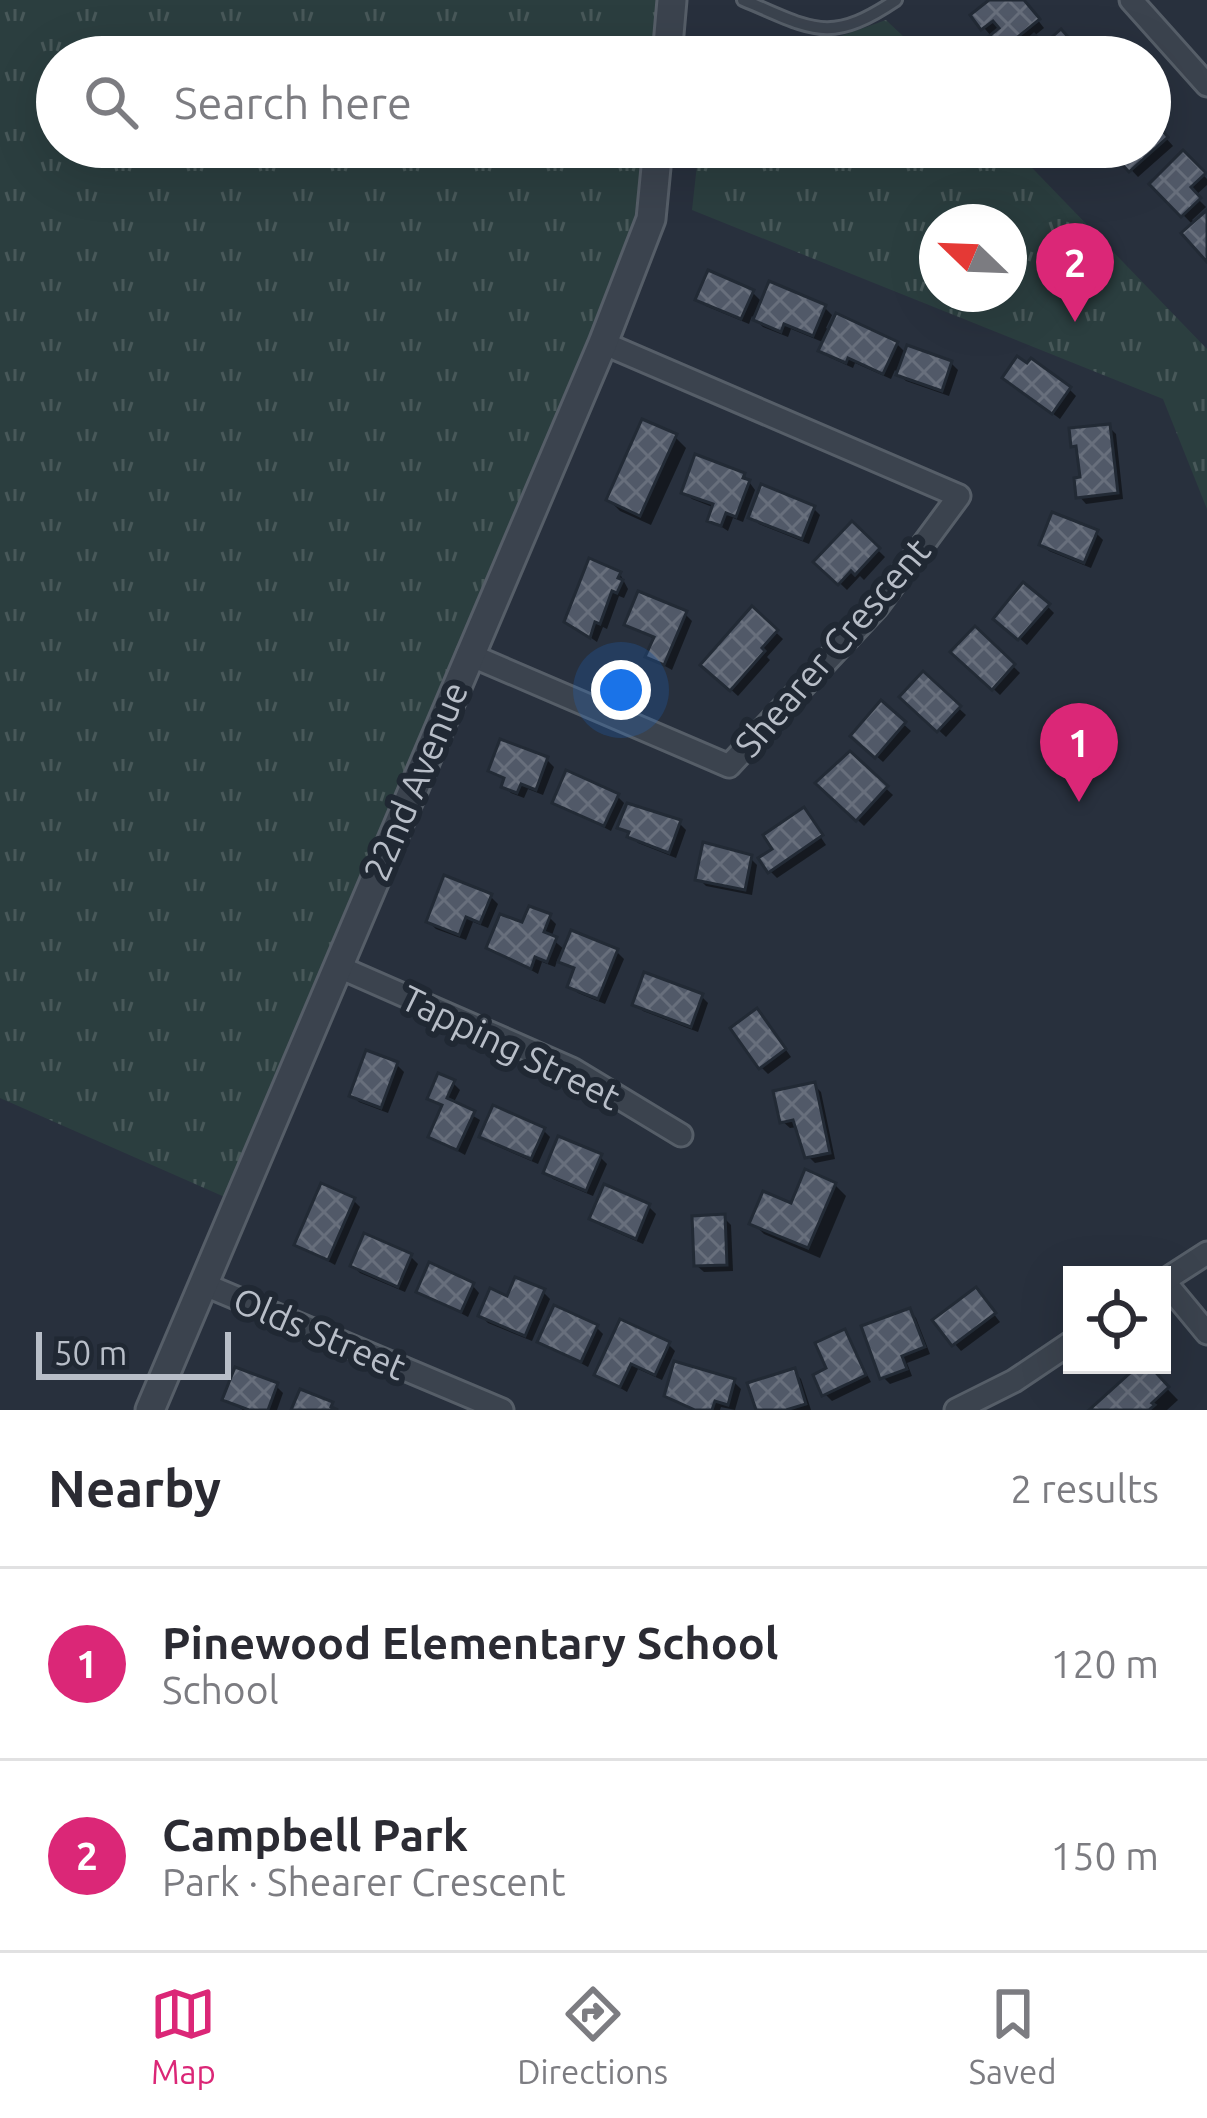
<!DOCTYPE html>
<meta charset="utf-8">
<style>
body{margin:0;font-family:Ubuntu,sans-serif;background:#f2f2f3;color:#2b2b33}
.controls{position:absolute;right:36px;bottom:36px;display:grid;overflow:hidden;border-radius:0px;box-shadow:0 12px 48px #0002}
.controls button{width:108px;height:108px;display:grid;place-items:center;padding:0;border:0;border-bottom:3px solid #e1e1e2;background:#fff;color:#2b2b33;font:60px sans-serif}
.compass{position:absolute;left:919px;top:204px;width:108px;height:108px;border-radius:50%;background:#fff;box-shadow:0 12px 48px #0002;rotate:293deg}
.scale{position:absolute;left:36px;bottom:30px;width:195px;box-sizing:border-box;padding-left:12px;border:6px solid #b8bec8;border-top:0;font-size:33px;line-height:42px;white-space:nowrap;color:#b8bec8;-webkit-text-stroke:9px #202833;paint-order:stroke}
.you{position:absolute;left:621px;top:690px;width:42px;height:42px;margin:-30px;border:9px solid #fff;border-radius:50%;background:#1a73e8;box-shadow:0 0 0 18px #1a73e833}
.badge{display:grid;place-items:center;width:78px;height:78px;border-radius:50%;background:#db2777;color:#fff;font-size:39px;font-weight:700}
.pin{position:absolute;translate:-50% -99px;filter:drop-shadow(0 3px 6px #0008)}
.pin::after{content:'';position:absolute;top:63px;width:42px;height:36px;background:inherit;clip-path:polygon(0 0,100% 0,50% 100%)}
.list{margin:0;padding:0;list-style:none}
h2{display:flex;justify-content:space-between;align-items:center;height:156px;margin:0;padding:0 48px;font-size:51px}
h2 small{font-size:39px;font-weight:400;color:#7c7c81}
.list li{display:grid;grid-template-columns:78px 1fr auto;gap:36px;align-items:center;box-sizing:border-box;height:192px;padding:0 48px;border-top:3px solid #e1e1e2}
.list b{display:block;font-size:45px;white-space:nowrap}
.list p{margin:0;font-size:39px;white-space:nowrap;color:#7c7c81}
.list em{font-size:39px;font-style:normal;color:#7c7c81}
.icon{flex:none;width:66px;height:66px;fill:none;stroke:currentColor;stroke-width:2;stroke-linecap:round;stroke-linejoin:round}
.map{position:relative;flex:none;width:1207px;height:1410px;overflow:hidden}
.search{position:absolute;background:#fff;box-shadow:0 12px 48px #0002;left:36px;right:36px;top:36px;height:132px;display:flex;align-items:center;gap:30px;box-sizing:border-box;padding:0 42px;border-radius:66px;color:#7c7c81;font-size:45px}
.sheet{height:540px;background:#fff}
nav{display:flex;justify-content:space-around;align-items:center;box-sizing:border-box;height:168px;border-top:3px solid #e1e1e2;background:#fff;font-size:33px;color:#7c7c81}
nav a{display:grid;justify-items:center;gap:6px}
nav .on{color:#db2777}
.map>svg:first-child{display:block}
</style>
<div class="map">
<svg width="1207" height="1410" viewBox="0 0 1207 1410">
<defs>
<pattern id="park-tufts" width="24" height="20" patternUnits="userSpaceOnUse" patternTransform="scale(3)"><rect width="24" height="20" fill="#2b3e3f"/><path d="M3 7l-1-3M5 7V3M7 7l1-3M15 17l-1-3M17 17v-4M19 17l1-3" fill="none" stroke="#485859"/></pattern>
<pattern id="building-cross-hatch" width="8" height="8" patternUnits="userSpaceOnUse" patternTransform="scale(3)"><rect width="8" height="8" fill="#515968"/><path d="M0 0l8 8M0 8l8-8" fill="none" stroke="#686f7c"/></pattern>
</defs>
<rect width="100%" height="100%" fill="#28303d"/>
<!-- park -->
<g fill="url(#park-tufts)" fill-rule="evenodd">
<polygon points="0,0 661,0 660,57 57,57 57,147 660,147 659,172 236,1202 0,1098"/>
<polygon points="886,20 925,57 709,57 710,40 807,48"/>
<path d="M699,147H1012L1207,349V509L1163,399L692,210ZM1009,222V294H937V222Z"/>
</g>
<!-- shadow -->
<g fill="#0007">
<polygon points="994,0 1022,0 1044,28 1033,37 1044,48 1061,33 1083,57 1015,57 1012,53 1008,56 974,16"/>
<polygon points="1150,120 1173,146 1138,177 1110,147 1150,147"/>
<polygon points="1183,154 1207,179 1207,185 1195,196 1206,207 1192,220 1196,224 1207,214 1207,257 1194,226 1153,184"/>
<polygon points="752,292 763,303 825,308 832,315 826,328 831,331 897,344 907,354 951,363 958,370 949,396 906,381 895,370 891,379 855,363 853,368 829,357 822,350 825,343 791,329 788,337 763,327 752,316 749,324 706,306 698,299"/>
<polygon points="1013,384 1069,389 1076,396 1060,419"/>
<polygon points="1109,427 1116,434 1123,499 1086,504 1079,496 1083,480 1080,451 1074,445"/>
<polygon points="675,437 686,448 651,525 620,511 609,500"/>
<polygon points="744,475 755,490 743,522 733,518 728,531 711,520 715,508 692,499 685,492"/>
<polygon points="813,508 820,515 809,544 759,524 752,517"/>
<polygon points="852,525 885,557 864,580 860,576 847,590 818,562"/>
<polygon points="1096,533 1103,540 1091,568 1049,551 1042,544"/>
<polygon points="620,574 628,589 624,598 619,596 607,629 603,627 597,642 567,621"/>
<polygon points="1047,606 1054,613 1027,645 997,618"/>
<polygon points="752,610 783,639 767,657 770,660 738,696 704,665"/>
<polygon points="685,614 692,621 672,670 649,657 656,640 628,624"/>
<polygon points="975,630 1020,673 1000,695 954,652"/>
<polygon points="923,675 966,715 946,737 903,697"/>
<polygon points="882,705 911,731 883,762 854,736"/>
<polygon points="850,755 893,795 864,826 819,783"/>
<polygon points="547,760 554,767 543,795 528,789 524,798 511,793 504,786 506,781 492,771"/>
<polygon points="617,796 624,803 611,831 555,802"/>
<polygon points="805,814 826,845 777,878 770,871"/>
<polygon points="679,823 686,830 676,858 638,843 621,827"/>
<polygon points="750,858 757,865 752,895 706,886 699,879"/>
<polygon points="491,897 498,904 488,928 473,922 466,940 436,929 429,922"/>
<polygon points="549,917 556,924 551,938 566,951 617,952 624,959 605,1004 578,993 570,986 576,971 558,958 555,967 542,962 538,974 490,947"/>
<polygon points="701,996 708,1003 698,1032 643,1011 636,1004"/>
<polygon points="764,1019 791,1057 768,1074 761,1067"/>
<polygon points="397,1065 404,1072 388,1113 359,1102 352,1095"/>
<polygon points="453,1083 460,1090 453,1104 480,1120 465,1155 431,1136 444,1108 430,1098"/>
<polygon points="814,1085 821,1092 835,1159 815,1163 808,1156 798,1127 790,1128 782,1121"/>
<polygon points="543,1130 550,1137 538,1164 490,1143 483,1136"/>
<polygon points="600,1157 607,1164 593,1196 553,1179 546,1172"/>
<polygon points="835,1185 846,1196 820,1258 764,1234 753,1223"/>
<polygon points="353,1200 360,1207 335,1265 298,1244"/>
<polygon points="649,1207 656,1214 643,1244 600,1225 593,1218"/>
<polygon points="724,1218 731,1225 733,1271 704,1272 696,1265"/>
<polygon points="411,1257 418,1264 405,1292 360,1273 353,1266"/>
<polygon points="472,1285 479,1293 468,1317 419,1291"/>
<polygon points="543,1292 550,1299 532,1341 488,1323 481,1316 508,1300"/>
<polygon points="978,1294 1000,1322 961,1351 955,1344"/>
<polygon points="909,1311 916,1318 930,1354 907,1363 912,1376 890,1384 883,1377"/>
<polygon points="596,1327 603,1334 588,1367 540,1341"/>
<polygon points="845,1333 871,1382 832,1401 825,1394"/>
<polygon points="668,1344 675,1351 662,1380 638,1369 627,1392 597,1374"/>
<polygon points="1144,1365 1178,1400 1167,1410 1094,1410"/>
<polygon points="794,1372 801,1379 811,1410 759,1410"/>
<polygon points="734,1382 741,1389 735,1410 721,1407 720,1410 694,1410 668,1395"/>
<polygon points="276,1386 283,1393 277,1410 243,1410 226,1399"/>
</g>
<!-- building -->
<g fill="url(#building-cross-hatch)" stroke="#222a35" stroke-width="3">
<polygon points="989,0 1024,0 1040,19 999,52 988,37 999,28 993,21 981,30 970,15"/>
<polygon points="1061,29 1086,57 1010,56 1034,34 1044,44"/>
<polygon points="1150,116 1168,137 1129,172 1106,147 1150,147"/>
<polygon points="1183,150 1206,173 1191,187 1201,198 1181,217 1149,184"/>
<polygon points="1207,210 1207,262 1181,233"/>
<polygon points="708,270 754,290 741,319 695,300"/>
<polygon points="769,281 826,305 813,336 784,324 781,332 753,320"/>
<polygon points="836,313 898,342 883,374 848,358 846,363 818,351"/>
<polygon points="907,345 952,361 942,391 896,375"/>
<polygon points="1017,356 1027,363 1031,358 1071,387 1052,414 1002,378"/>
<polygon points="642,419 677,434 640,516 606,500"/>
<polygon points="1110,424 1118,493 1076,498 1074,478 1080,477 1076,446 1071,447 1069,428"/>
<polygon points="695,454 745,473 743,478 750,480 736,517 726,513 721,526 707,521 713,504 681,493"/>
<polygon points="761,484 815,506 802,539 748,518"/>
<polygon points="1052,512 1098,530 1084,563 1039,545"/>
<polygon points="852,521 880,548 855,575 851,571 838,585 813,562"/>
<polygon points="589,558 621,572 618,578 623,580 617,593 612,591 600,624 595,622 590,638 564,622"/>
<polygon points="1023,582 1050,604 1018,640 993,619"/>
<polygon points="638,591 687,611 664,665 645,657 654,637 624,625"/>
<polygon points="752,606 778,630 762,648 765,651 730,691 700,665"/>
<polygon points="975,626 1015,664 992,690 950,652"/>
<polygon points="923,671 961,706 937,732 899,697"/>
<polygon points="881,700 906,722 875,758 850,736"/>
<polygon points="500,739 548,757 536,790 521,784 517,793 501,787 504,778 488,771"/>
<polygon points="850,751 888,786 856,821 815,783"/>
<polygon points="566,770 619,794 604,826 552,803"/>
<polygon points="627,803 681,820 669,853 627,837 629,832 617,828"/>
<polygon points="804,807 823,835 768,873 758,858 772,849 763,835"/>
<polygon points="703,842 752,855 745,890 695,880"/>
<polygon points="444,875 492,894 480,923 466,917 459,935 426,922"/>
<polygon points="529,906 551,914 544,932 557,937 547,962 535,957 531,969 486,948 500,914 522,922"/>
<polygon points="571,930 618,949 598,999 567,987 574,968 558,962"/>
<polygon points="644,972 703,994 691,1027 632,1005"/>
<polygon points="757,1008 786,1049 759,1069 730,1028"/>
<polygon points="366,1050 398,1062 381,1108 349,1096"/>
<polygon points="438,1073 455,1080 447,1098 475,1111 457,1150 428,1137 442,1105 427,1099"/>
<polygon points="815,1082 830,1153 805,1158 793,1120 780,1123 773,1091"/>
<polygon points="493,1105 545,1128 531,1159 479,1137"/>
<polygon points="558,1136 602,1154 586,1191 543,1173"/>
<polygon points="805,1169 836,1183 808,1248 749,1224 763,1191 791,1203"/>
<polygon points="321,1183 355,1198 328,1260 294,1245"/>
<polygon points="604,1184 650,1204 636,1239 589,1219"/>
<polygon points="725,1214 727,1265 694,1266 692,1216"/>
<polygon points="364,1233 412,1254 398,1287 350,1266"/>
<polygon points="429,1262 474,1283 461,1312 416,1292"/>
<polygon points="515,1277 545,1289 525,1336 478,1316 490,1288 507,1296"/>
<polygon points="976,1287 996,1313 952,1346 932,1320"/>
<polygon points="554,1305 598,1325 581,1362 537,1342"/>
<polygon points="910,1308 925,1347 902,1356 907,1369 880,1379 861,1326"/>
<polygon points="620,1319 670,1342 655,1375 631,1364 620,1387 594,1375"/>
<polygon points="845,1329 866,1375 822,1396 813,1375 826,1368 815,1343"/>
<polygon points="674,1361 735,1379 728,1405 715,1401 712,1410 695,1410 664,1396"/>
<polygon points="1139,1365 1149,1365 1169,1387 1152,1403 1155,1405 1149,1410 1089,1410"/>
<polygon points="235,1367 278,1383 268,1410 249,1410 222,1400"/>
<polygon points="795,1368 806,1404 786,1410 756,1410 747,1383"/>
<polygon points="300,1389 333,1402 331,1407 338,1410 291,1410"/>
</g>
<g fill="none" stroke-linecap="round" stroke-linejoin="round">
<!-- service casing -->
<g stroke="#565e68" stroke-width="16">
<path id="service" d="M743,0C811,28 828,46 896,0"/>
</g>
<!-- minor casing -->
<g stroke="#565e68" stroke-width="27">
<g id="minor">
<polyline points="1131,0 1207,85"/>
<polyline points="468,654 729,766 877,607 959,496 603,343"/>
<polyline points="337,966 572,1069 681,1135"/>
<polyline points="1164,1281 1207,1333"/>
<polyline points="1162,1282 1207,1253"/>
<polyline points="203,1284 502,1410"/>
<polyline points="956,1410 1014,1381 1072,1342"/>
</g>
</g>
<!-- tertiary casing -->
<g stroke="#565e68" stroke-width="33">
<g id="tertiary">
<polyline points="667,57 672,0"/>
<polyline points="150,1410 603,343 651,219 658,147"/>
</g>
</g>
<!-- service -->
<use href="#service" stroke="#3b434e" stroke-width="10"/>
<!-- minor -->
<use href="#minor" stroke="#3b434e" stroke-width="21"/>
<!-- tertiary -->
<use href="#tertiary" stroke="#3b434e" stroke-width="27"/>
</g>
<g text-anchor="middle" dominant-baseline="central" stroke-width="12" stroke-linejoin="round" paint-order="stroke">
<!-- street labels -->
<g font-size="36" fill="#b8bec8" stroke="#202833">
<text transform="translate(832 647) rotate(-49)">Shearer Crescent</text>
<text transform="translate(415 781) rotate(-67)">22nd Avenue</text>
<text transform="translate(511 1047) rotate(26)">Tapping Street</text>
<text transform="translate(320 1333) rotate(23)">Olds Street</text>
</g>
</g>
</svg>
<div class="controls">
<button><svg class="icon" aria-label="locate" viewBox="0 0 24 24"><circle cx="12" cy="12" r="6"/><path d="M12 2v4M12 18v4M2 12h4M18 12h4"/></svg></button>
</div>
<svg class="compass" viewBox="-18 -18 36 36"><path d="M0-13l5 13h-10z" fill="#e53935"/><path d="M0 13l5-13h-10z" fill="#7c7c81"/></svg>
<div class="scale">50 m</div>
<div class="you"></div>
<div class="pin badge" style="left:1079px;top:802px">1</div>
<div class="pin badge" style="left:1075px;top:322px">2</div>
<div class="search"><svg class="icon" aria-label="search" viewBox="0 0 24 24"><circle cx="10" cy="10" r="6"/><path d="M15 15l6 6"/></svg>Search here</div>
</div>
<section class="sheet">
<h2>Nearby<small>2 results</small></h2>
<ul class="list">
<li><span class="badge">1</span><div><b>Pinewood Elementary School</b><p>School</p></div><em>120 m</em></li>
<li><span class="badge">2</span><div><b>Campbell Park</b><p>Park · Shearer Crescent</p></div><em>150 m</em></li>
</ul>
</section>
<nav>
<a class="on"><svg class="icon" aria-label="map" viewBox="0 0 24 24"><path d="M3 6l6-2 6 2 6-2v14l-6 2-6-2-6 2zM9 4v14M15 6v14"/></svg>Map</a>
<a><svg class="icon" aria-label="directions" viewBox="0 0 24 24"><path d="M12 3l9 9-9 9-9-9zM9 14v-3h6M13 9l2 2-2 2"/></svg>Directions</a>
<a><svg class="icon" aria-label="saved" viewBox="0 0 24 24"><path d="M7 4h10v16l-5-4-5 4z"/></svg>Saved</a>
</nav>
